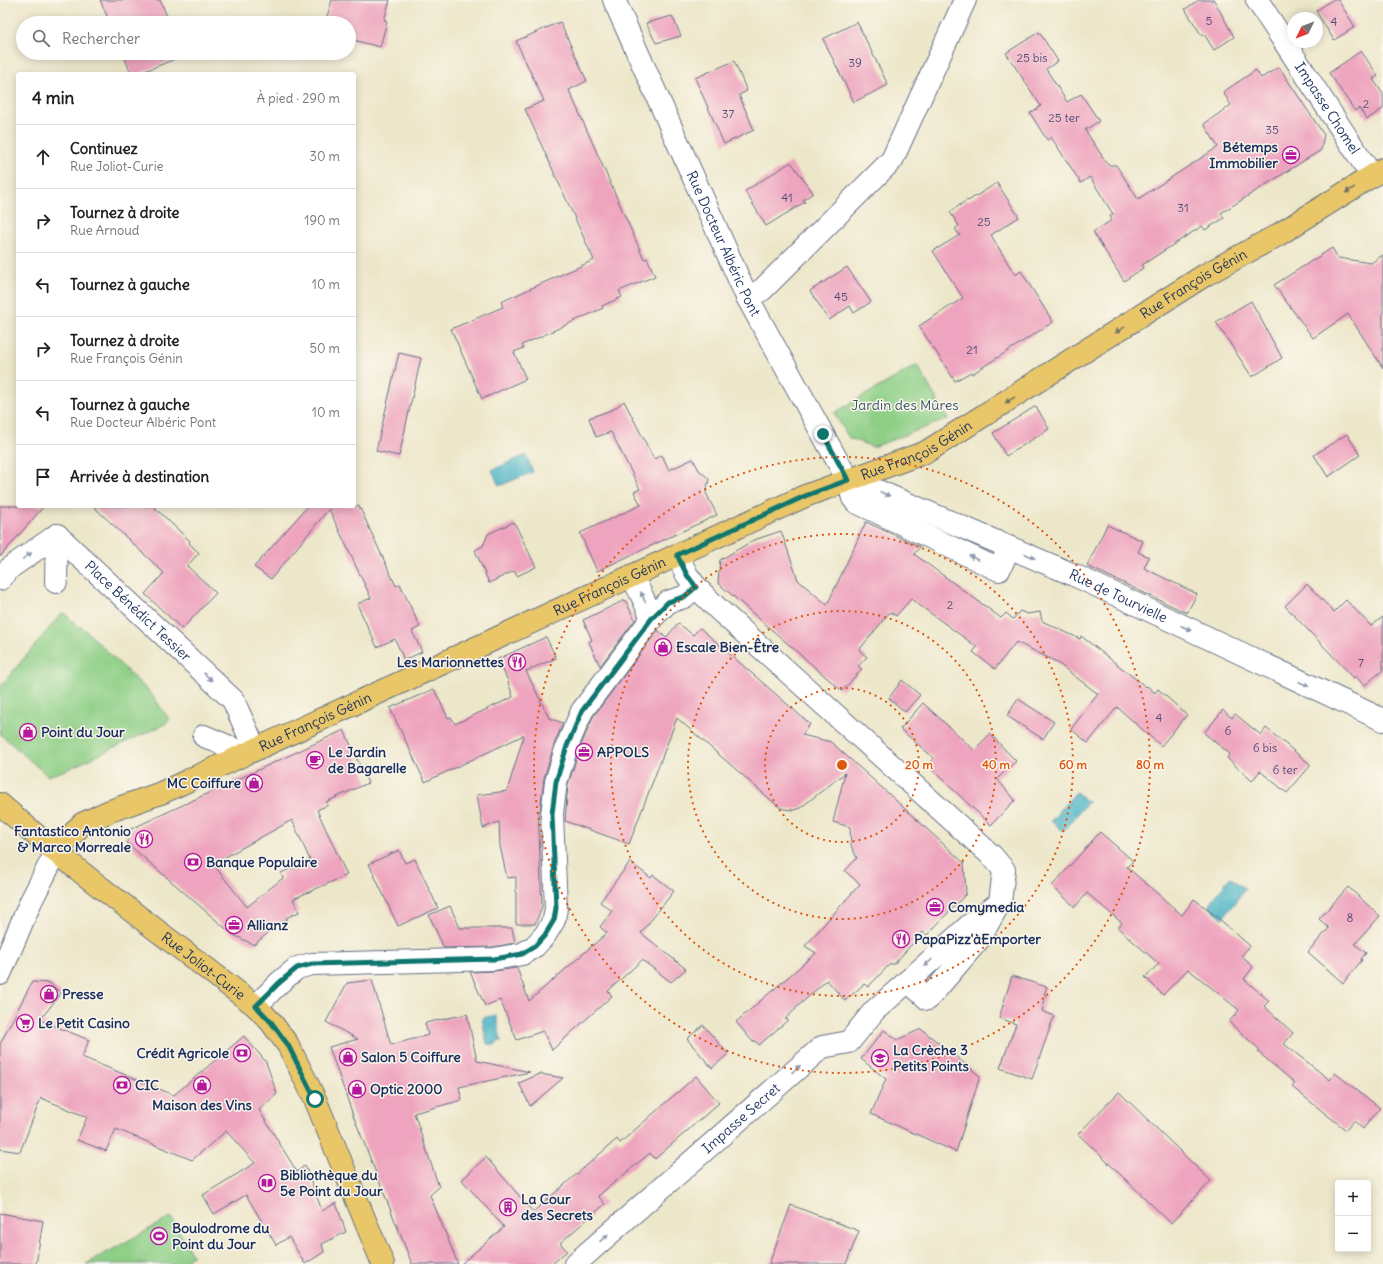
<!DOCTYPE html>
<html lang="fr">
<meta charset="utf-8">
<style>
body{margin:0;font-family:Delius,sans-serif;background:#f2f2f2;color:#202124}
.controls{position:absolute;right:12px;bottom:12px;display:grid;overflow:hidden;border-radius:4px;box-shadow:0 2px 10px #0003}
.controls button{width:36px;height:36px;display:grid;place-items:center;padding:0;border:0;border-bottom:1px solid #e0e0e0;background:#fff;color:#202124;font:20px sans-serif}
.compass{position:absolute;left:1287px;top:12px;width:36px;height:36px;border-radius:50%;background:#fff;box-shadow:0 2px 10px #0003;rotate:227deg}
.stop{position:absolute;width:12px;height:12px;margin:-9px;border:3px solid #0f766e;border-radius:50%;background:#fff}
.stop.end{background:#0f766e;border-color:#fff;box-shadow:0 1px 4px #0008}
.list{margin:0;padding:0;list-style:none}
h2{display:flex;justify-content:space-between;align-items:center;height:52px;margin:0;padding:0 16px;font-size:17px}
h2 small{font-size:13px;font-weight:400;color:#757577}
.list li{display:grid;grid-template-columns:26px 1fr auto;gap:12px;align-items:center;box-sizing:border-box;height:64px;padding:0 16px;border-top:1px solid #e0e0e0}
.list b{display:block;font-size:15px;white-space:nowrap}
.list p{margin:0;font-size:13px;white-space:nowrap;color:#757577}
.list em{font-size:13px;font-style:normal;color:#757577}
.icon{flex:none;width:22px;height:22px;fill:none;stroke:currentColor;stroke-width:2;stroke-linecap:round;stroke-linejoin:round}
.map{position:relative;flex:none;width:1383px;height:1264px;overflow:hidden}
.search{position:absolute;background:#fff;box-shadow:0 2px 10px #0003;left:16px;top:16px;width:340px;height:44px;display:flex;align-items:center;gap:10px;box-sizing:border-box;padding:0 14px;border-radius:22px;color:#757577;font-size:15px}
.panel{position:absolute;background:#fff;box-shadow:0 2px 10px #0003;left:16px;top:72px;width:340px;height:436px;border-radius:4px}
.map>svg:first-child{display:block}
</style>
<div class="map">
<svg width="1383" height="1264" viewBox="0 0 1383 1264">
<rect width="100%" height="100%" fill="#fbf7ec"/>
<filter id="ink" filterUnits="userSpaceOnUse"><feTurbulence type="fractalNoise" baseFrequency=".025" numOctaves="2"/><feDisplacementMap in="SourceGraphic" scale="8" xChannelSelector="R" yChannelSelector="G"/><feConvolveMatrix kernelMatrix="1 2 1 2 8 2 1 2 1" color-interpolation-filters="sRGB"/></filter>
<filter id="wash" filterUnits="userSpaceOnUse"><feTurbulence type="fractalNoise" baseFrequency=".012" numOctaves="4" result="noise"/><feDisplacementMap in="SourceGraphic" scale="16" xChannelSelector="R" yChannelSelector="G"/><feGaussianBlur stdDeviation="0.9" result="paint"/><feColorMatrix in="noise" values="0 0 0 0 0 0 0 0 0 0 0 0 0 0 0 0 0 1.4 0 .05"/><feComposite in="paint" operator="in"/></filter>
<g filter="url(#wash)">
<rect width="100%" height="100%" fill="#ede7ca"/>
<!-- green -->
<g fill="#8ecf86" stroke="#547f72">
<polygon points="917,365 948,419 873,447 849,438 834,413"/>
<polygon points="62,613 64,613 79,627 82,627 152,695 169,719 165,724 66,770 48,776 0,734 0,687"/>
<polygon points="171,1217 193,1256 178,1264 86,1264"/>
</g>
<!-- water -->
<g fill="#48b3c5" stroke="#327192">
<polygon points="526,455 533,472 499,486 492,470"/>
<polygon points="1076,792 1088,802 1063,831 1051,821"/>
<polygon points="1230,877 1245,889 1223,918 1208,906"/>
<polygon points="496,1015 501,1041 498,1041 495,1045 487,1044 482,1018"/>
</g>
<g id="blocks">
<!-- building -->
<g fill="#eea4be" fill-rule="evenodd">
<polygon points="100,0 160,0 170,23 110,23"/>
<polygon points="332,0 390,0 384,20 387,21 380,47 349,39 349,23 325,23"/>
<polygon points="1199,0 1214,0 1234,37 1214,50 1204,34 1202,36 1185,9"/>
<polygon points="1332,0 1338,0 1355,27 1334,40 1316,11"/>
<polygon points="672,16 681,36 656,43 646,23"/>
<polygon points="560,22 587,81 569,90 644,259 647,258 655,276 619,291 622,297 602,306 603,308 522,345 524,348 514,352 526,379 482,399 451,329 503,307 501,302 594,260 525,109 544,101 516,41"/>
<polygon points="857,22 888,85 854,102 823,39"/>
<polygon points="1039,32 1058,61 1046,69 1067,102 1081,94 1099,121 1085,130 1108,165 1116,165 1138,199 1218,147 1204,124 1231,105 1223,92 1256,70 1261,78 1279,67 1324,135 1321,150 1221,213 1224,218 1205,230 1202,226 1142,265 1143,268 1124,281 1093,232 1112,220 1110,216 1113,214 1090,177 1081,183 1051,137 1047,140 1030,113 1041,106 1006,53"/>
<polygon points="1361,51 1378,76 1373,79 1383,94 1383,109 1367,119 1359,108 1355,111 1329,73"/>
<polygon points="123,53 173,53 175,59 138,74 131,74"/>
<polygon points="734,61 747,91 739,95 754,130 724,144 695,78"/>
<polygon points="791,162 813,193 803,200 805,202 766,226 745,191"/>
<polygon points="997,183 1019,217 991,235 1015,275 1021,271 1053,322 972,374 971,372 955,381 919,326 963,298 933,251 960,235 955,229 959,226 950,212 967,200 968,201"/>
<polygon points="1332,248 1338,258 1371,263 1383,255 1383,368 1348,314 1313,338 1274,285"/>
<polygon points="847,267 871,302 854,313 850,306 829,320 810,291"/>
<polygon points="1251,301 1282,358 1252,377 1216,322"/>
<polygon points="399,353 421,358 399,456 376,451"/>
<polygon points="624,401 654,459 662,455 669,470 693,459 699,470 709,479 706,493 717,515 597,571 580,533 641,505 634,492 640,489 611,432 596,437 589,418 614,409"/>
<polygon points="1036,406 1049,429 1006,456 993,433"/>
<polygon points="1347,434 1360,455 1328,477 1314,455"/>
<polygon points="0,506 44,506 0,557"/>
<polygon points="93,506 153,506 190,541 189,543 199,553 187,566 216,593 182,629 145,594 164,573"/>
<polygon points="308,506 359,506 396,586 400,584 420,627 412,631 422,652 404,660 395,639 377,647 357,604 371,598 329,509 271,579 254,567"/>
<polygon points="514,522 536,567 517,576 514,571 489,583 475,550 483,546 488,534"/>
<polygon points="866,522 920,547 914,554 1001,618 1006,613 1013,619 1020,611 1027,614 1040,612 1042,621 1080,639 1081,636 1146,687 1147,686 1155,693 1158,689 1187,715 1161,746 1117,707 1088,743 1071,729 1098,694 1055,661 1016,642 995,669 973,652 977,647 911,599 896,616 890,612 859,650 867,657 858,666 862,669 842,691 718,583 720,560 754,540 781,531 798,580 827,605"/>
<polygon points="1107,525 1143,541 1138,552 1149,557 1144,568 1197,594 1187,613 1087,566"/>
<polygon points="1307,584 1334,612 1346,600 1371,626 1383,617 1383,670 1364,686 1356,676 1354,678 1285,606"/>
<polygon points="625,600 635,620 600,666 589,642 592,640 583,620"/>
<polygon points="678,623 693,635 700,628 810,724 802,735 831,742 879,785 964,863 966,894 927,935 923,932 893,965 891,963 868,987 864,984 845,1001 827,980 796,1008 796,1009 785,1019 788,1020 759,1045 754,1040 753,1042 736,1022 816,953 805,946 860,884 845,871 857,858 851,846 850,827 833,822 845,773 800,808 794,810 784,809 779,807 677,718 629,844 565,821 568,785 579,750 593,717 658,630 666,638"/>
<polygon points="546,637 556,658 526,671 549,718 563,723 555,742 544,778 540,811 538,811 542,907 535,924 516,924 516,877 507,878 500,846 499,822 483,828 477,795 507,791 524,735 425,782 390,708 434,689 448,718 451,717 455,724 513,697 507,679 498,659"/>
<polygon points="902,680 920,695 905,712 889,698"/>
<polygon points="1018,699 1054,722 1043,739 1007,716"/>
<polygon points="923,703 974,750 990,734 1016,761 997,779 1015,800 991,825 928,766 934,758 900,729"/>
<polygon points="1223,710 1232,718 1235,714 1261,735 1266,728 1311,765 1287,793 1260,771 1252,781 1227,758 1230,754 1204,733"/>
<path d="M344,730L368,783L326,802L328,805L317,810L347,875L293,899L299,912L286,918L287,920L278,924L254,945L232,934L127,843L129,830ZM292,820L310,860L281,873L283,878L247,907L213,864Z"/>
<polygon points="1100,832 1133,861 1127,867 1182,915 1194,899 1217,917 1250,946 1241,956 1253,967 1244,979 1269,1001 1264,1006 1293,1033 1284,1044 1330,1080 1335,1073 1380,1108 1363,1129 1354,1121 1346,1130 1292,1087 1295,1083 1258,1052 1260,1050 1229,1022 1239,1010 1188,969 1163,995 1145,977 1159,964 1118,928 1122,923 1087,893 1075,907 1052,886"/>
<polygon points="399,850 405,863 415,859 438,908 398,926 369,864"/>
<polygon points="630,862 651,878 653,875 674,891 641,933 686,969 671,982 642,960 608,991 612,996 552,1050 543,1031 517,1040 500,1000 485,1006 470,972 494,971 517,968 529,1001 607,933 600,927 612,911 600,902"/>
<polygon points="1348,887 1380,916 1355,944 1366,953 1361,959 1362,960 1343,983 1308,952 1329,928 1319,919"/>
<polygon points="450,906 460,928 512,928 515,943 493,947 444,948 429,915"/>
<polygon points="1012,976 1047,987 1044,994 1046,995 1042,1011 1054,1016 1032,1079 1000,1068 1016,1024 999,1018"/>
<polygon points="372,980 391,1045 428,1035 425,1023 467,1014 477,1061 530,1072 459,1087 462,1100 414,1113 439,1187 430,1195 458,1264 412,1264 353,1115 329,1047 358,1039 326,1022 347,983"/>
<polygon points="32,982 50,983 61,993 40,1020 89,1040 82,1057 174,1095 244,1036 266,1062 277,1094 259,1110 297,1172 305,1165 322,1211 336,1203 346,1232 322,1244 324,1252 305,1264 289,1237 276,1245 246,1195 214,1214 203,1195 255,1163 226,1131 192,1160 116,1129 106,1151 77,1140 87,1117 41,1098 20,1152 0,1149 0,1044"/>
<polygon points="703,1025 728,1054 712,1068 687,1039"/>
<polygon points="921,1029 980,1076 956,1152 871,1114 886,1079 861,1059 884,1030 897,1040"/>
<polygon points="540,1074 563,1078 530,1106 519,1083"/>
<polygon points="696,1076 719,1103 655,1159 650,1153 598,1196 605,1204 560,1243 567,1251 552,1264 461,1264 504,1227 462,1180 486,1157 533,1212 617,1139 620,1143"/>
<polygon points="1119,1092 1211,1181 1171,1223 1078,1134"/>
<polygon points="791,1205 859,1231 846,1264 769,1264"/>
<polygon points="0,1213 43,1221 36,1264 0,1264"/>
</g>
</g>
</g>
<g filter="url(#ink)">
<use href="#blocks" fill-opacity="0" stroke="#646f84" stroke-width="1"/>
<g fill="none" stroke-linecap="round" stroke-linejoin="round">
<!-- minor casing -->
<g stroke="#646f84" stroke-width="24">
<g id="minor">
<path id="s1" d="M614,0L747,297L848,480L853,498L856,502L999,570L1009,548"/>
<path id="s2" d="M1257,0L1372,176"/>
<polyline points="747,297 762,290 892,160 965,0"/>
<path id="s3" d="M848,480L878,491L1074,575L1383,720"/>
<path id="s4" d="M57,535L233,700L255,749"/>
<polyline points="677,555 687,575 696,587 717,608 992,856 1004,870 1000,902 979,939 928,999 908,981 970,925 1000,902"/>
<polyline points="0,579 11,567 57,535"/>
<polyline points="56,582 57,535"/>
<polyline points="652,618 668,602 684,597 696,587"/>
<polyline points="204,736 232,748 237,757"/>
<polyline points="0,974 31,901 56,852"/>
<polyline points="256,1006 279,983 297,968 312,964 494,959 522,954 535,946 545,935 554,920 556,908 552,814 556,782 567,746 582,711 652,618 642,596 632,576"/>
<path id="s5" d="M575,1264L822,1047L849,1042L874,1011L908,981"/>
</g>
</g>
<!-- major casing -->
<g stroke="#646f84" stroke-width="24">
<g id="major">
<path id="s6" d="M0,804L56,852L91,880L240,994L256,1006L271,1022L288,1045L315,1099L383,1264"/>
<path id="s7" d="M56,852L82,824L110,811L161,793L805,496L926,452L1205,275L1278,235L1383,169"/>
</g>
</g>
<!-- minor -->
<use href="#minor" stroke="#fff" stroke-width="22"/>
<!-- major -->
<use href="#major" stroke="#e9c769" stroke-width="22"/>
</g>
<!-- one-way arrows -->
<defs><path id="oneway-solid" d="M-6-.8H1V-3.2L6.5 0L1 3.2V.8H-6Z"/></defs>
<g fill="#787363">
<use href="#oneway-solid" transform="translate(1350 190) rotate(148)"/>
<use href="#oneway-solid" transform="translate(1120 330) rotate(148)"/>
<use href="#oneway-solid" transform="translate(1010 400) rotate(148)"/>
</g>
<g fill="#8d97ae">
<use href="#oneway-solid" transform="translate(885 494) rotate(24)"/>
<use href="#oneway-solid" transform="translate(27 556) rotate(-35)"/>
<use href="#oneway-solid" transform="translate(1030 556) rotate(24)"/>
<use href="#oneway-solid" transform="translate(974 558) rotate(-154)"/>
<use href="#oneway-solid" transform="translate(643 597) rotate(-113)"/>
<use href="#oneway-solid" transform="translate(1186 628) rotate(25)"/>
<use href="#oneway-solid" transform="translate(208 677) rotate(43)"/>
<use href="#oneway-solid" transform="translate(1304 684) rotate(25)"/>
<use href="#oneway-solid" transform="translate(928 963) rotate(138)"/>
<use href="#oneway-solid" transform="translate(796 1069) rotate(-41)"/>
<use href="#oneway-solid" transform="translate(604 1238) rotate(-41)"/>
</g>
</g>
<g fill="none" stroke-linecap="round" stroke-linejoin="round" filter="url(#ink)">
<!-- route -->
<polyline stroke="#0f766e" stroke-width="5" points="315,1099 288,1045 271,1022 256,1006 279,983 297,968 312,964 494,959 522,954 535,946 545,935 554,920 556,908 552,814 556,782 567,746 582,711 652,618 668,602 684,597 696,587 687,575 677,555 805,496 848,480 823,434"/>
</g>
<!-- distance rings -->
<g fill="none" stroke="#de5710" stroke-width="2" stroke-dasharray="2 4">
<circle cx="842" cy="765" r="77"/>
<circle cx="842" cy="765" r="154"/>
<circle cx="842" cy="765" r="231"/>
<circle cx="842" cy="765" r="308"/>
</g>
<!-- icons -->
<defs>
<g id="office-ring" transform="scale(0.9)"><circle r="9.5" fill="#fbf7ec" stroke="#b5179e" stroke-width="1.5"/><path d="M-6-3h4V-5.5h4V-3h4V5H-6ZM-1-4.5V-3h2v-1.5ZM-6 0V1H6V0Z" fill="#b5179e"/></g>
<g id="shop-ring" transform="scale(0.9)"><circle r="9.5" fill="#fbf7ec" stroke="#b5179e" stroke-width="1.5"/><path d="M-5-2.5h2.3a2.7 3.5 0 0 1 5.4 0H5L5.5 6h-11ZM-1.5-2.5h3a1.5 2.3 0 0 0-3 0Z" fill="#b5179e"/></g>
<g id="restaurant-ring" transform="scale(0.9)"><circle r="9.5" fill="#fbf7ec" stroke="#b5179e" stroke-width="1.5"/><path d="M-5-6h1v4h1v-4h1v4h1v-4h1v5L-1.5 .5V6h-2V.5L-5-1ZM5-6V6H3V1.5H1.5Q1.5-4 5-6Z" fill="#b5179e"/></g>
<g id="cafe-ring" transform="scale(0.9)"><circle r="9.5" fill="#fbf7ec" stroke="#b5179e" stroke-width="1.5"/><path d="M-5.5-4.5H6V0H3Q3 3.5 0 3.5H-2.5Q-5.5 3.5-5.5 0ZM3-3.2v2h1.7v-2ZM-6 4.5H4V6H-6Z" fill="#b5179e"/></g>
<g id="bank-ring" transform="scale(0.9)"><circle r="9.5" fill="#fbf7ec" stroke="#b5179e" stroke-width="1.5"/><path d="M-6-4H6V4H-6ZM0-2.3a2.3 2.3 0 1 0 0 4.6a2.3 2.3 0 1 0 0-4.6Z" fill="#b5179e"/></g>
<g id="supermarket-ring" transform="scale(0.9)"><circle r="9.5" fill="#fbf7ec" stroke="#b5179e" stroke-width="1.5"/><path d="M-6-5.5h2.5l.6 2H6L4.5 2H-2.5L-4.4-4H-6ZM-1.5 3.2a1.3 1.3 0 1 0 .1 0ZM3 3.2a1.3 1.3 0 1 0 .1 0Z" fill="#b5179e"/></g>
<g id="school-ring" transform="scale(0.9)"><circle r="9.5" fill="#fbf7ec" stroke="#b5179e" stroke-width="1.5"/><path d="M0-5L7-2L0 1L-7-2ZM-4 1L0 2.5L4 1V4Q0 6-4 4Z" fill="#b5179e"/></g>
<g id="library-ring" transform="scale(0.9)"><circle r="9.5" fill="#fbf7ec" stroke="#b5179e" stroke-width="1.5"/><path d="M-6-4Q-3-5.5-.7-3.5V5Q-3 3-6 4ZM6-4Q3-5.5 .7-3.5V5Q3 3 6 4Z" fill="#b5179e"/></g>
<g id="building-ring" transform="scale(0.9)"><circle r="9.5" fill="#fbf7ec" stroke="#b5179e" stroke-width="1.5"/><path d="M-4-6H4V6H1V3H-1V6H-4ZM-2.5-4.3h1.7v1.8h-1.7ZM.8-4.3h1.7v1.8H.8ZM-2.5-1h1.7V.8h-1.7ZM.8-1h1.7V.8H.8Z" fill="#b5179e"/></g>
<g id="stadium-ring" transform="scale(0.9)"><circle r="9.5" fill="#fbf7ec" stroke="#b5179e" stroke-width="1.5"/><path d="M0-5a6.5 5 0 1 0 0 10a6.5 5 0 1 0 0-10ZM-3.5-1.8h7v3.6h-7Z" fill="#b5179e"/></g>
</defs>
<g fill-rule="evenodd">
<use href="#office-ring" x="1291" y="155"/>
<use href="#shop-ring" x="663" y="647"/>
<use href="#restaurant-ring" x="517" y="662"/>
<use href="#shop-ring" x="28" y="732"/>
<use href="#office-ring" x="584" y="752"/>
<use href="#cafe-ring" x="315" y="760"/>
<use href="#shop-ring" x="254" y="783"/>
<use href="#restaurant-ring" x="144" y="839"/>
<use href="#bank-ring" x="193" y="862"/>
<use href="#office-ring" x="935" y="907"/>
<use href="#office-ring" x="234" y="925"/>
<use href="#restaurant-ring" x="901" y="939"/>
<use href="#shop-ring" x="49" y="994"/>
<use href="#supermarket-ring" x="25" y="1023"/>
<use href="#bank-ring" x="242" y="1053"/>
<use href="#shop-ring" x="348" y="1057"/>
<use href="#school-ring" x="880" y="1058"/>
<use href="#bank-ring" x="122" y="1085"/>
<use href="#shop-ring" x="202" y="1085"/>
<use href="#shop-ring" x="357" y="1089"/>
<use href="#library-ring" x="267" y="1183"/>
<use href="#building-ring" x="508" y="1207"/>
<use href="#stadium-ring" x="159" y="1236"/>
</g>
<g text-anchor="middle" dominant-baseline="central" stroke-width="3" stroke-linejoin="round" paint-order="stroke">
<!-- number labels -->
<g font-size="12" fill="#504c76">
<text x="1209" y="20">5</text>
<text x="1334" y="21">4</text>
<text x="1032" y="57">25 bis</text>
<text x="855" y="62">39</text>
<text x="1366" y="103">2</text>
<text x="728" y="113">37</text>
<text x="1064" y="117">25 ter</text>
<text x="1272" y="129">35</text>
<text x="787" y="197">41</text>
<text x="1183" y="207">31</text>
<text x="984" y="221">25</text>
<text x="841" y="296">45</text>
<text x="972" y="349">21</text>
<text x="950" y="604">2</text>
<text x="1361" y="662">7</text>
<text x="1159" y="717">4</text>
<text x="1228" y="730">6</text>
<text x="1265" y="747">6 bis</text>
<text x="1285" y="769">6 ter</text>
<text x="1350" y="917">8</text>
</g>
<!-- street labels -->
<g font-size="14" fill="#1b2f5e" stroke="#fbf7ec">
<text stroke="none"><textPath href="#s2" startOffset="129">Impasse Chomel</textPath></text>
<text stroke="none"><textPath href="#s1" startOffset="267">Rue Docteur Albéric Pont</textPath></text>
<text stroke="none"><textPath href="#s7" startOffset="1277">Rue François Génin</textPath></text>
<text stroke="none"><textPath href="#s7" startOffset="953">Rue François Génin</textPath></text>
<text stroke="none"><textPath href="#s7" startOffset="617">Rue François Génin</textPath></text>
<text stroke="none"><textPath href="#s3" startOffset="294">Rue de Tourvielle</textPath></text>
<text stroke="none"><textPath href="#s4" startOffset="111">Place Bénédict Tessier</textPath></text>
<text stroke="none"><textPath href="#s7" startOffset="293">Rue François Génin</textPath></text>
<text stroke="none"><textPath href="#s6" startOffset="260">Rue Joliot-Curie</textPath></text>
<text stroke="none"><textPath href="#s5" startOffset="221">Impasse Secret</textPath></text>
</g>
<!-- poi labels -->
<g font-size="14" font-weight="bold" fill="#1b2f5e" stroke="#fbf7ec" text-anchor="start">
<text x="1278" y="147" text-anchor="end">Bétemps<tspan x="1278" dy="16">Immobilier</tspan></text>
<text x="676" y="647">Escale Bien-Être</text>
<text x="504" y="662" text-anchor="end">Les Marionnettes</text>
<text x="41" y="732">Point du Jour</text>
<text x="328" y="752">Le Jardin<tspan x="328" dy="16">de Bagarelle</tspan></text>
<text x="597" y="752">APPOLS</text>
<text x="241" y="783" text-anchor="end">MC Coiffure</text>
<text x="131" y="831" text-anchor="end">Fantastico Antonio<tspan x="131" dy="16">&amp; Marco Morreale</tspan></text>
<text x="206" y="862">Banque Populaire</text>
<text x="948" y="907">Comymedia</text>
<text x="247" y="925">Allianz</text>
<text x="914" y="939">PapaPizz'àEmporter</text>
<text x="62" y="994">Presse</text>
<text x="38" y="1023">Le Petit Casino</text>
<text x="893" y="1050">La Crèche 3<tspan x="893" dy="16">Petits Points</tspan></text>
<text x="229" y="1053" text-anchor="end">Crédit Agricole</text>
<text x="361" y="1057">Salon 5 Coiffure</text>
<text x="135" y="1085">CIC</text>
<text x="370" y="1089">Optic 2000</text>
<text x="202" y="1105" text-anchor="middle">Maison des Vins</text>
<text x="280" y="1175">Bibliothèque du<tspan x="280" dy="16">5e Point du Jour</tspan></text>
<text x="521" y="1199">La Cour<tspan x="521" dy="16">des Secrets</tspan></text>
<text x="172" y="1228">Boulodrome du<tspan x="172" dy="16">Point du Jour</tspan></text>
</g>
<!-- park labels -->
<g font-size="14" fill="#385768" stroke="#fbf7ec">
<text x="905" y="405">Jardin des Mûres</text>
</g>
</g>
<circle cx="842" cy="765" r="6" fill="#de5710" stroke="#fbf7ec" stroke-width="2"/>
<g font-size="12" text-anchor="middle" font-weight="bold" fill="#de5710" stroke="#fbf7ec" stroke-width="3" stroke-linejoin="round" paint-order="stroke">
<text x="919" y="769">20 m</text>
<text x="996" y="769">40 m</text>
<text x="1073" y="769">60 m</text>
<text x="1150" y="769">80 m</text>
</g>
</svg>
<div class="controls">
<button>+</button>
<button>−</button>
</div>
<svg class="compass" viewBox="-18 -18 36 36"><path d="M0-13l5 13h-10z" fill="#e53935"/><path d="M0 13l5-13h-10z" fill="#757577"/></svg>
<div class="stop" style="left:315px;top:1099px"></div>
<div class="stop end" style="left:823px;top:434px"></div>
<div class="search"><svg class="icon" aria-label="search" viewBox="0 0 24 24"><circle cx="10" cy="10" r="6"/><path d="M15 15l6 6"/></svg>Rechercher</div>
<section class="panel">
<h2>4 min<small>À pied · 290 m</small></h2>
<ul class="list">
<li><svg class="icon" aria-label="ahead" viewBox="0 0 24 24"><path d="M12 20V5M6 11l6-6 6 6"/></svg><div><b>Continuez</b><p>Rue Joliot-Curie</p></div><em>30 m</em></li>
<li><svg class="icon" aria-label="right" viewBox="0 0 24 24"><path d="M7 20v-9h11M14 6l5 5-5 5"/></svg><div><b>Tournez à droite</b><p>Rue Arnoud</p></div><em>190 m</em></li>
<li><svg class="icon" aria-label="left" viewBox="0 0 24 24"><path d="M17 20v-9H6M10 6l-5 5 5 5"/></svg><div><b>Tournez à gauche</b></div><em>10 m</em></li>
<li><svg class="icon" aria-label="right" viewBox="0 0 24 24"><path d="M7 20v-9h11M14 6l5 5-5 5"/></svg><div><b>Tournez à droite</b><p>Rue François Génin</p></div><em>50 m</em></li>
<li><svg class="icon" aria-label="left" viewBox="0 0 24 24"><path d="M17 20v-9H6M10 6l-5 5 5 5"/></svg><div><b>Tournez à gauche</b><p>Rue Docteur Albéric Pont</p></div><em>10 m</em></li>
<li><svg class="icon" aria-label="arrive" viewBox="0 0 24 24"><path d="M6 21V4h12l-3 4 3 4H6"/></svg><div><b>Arrivée à destination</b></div></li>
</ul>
</section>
</div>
